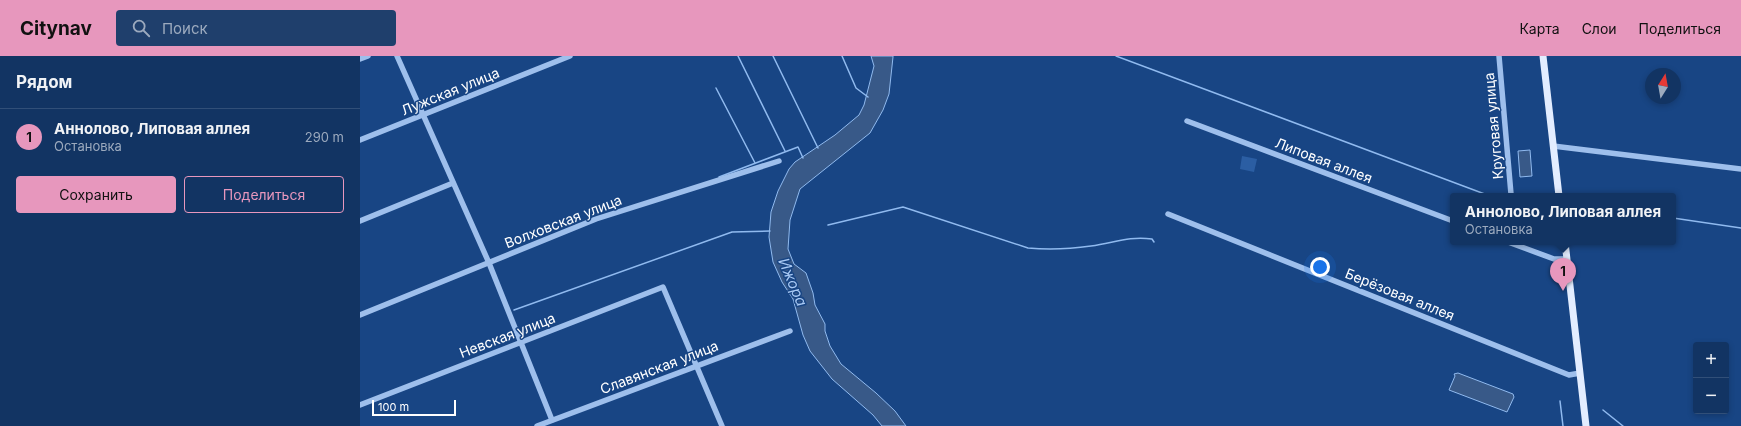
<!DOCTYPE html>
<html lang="ru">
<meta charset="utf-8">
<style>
body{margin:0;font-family:Inter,sans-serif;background:#1f3f6c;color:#f1f3f6}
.controls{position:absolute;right:12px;bottom:12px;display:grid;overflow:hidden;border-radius:4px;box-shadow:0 2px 6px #0003}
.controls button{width:36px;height:36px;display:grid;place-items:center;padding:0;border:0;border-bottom:1px solid #314f78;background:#123463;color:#f1f3f6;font:20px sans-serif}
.compass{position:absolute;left:1285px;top:12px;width:36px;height:36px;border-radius:50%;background:#123463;box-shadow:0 2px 6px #0003;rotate:11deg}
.scale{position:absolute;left:12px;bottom:10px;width:84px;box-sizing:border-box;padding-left:4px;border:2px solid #fff;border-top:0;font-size:11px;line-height:14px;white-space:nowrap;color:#fff;-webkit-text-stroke:3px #184584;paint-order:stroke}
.you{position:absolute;left:960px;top:211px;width:14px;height:14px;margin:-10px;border:3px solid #fff;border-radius:50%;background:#1a73e8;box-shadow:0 0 0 6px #1a73e833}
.badge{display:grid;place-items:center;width:26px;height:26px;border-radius:50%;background:#e797bd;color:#111;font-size:13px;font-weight:700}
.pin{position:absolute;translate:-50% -33px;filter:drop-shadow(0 1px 2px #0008)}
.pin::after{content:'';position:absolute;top:21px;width:14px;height:12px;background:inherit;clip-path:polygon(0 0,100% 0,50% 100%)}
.popup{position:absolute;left:1090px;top:137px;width:226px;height:52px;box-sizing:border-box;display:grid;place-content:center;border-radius:4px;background:#123463;filter:drop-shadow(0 1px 3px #0005);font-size:13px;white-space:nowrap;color:#9caabe}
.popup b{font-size:15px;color:#f1f3f6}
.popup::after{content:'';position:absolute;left:50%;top:100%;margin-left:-8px;border:8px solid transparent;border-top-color:#123463}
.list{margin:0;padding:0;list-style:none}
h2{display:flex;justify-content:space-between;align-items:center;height:52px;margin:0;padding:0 16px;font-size:17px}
h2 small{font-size:13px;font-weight:400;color:#9caabe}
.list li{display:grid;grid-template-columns:26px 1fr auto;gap:12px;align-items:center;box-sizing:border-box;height:56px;padding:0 16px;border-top:1px solid #314f78}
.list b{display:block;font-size:15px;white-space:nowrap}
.list p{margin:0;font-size:13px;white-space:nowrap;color:#9caabe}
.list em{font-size:13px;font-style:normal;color:#9caabe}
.actions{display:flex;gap:8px;padding:12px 16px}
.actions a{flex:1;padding:9px 0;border:1px solid #e797bd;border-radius:4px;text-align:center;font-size:14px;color:#e797bd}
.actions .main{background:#e797bd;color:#111}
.icon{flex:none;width:22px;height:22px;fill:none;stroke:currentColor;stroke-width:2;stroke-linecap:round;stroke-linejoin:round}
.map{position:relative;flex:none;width:1381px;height:370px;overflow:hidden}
header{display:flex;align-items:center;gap:24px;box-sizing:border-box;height:56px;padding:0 20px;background:#e797bd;color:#111}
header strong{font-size:19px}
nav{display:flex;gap:22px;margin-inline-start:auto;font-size:14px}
.search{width:280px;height:36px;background:#1f3f6c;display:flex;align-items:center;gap:10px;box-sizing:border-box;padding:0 14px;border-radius:4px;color:#9caabe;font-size:15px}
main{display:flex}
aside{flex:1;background:#123463}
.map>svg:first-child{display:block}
</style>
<header>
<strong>Citynav</strong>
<div class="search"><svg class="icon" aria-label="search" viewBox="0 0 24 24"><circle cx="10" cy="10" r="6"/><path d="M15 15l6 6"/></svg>Поиск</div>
<nav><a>Карта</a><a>Слои</a><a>Поделиться</a></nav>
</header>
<main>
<aside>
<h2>Рядом<small></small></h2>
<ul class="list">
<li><span class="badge">1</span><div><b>Аннолово, Липовая аллея</b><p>Остановка</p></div><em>290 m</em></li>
</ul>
<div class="actions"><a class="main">Сохранить</a><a>Поделиться</a></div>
</aside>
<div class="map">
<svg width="1381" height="370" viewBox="0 0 1381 370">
<rect width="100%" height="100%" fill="#184584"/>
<!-- green -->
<polygon fill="#2b5ea3" points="882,100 897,103 894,116 880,113"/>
<!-- water -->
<g fill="#385988" stroke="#90baef">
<polygon points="511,0 533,0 533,1 529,38 523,54 510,77 440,133 430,164 428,193 434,208 446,217 453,237 455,249 465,268 465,275 470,290 481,308 516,337 535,355 546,370 522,370 513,359 472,323 450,295 443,279 433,243 422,226 413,206 409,181 411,156 418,135 429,113 435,106 475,79 499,59 504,49 514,10"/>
<polygon points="1170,94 1172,120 1160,121 1158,95"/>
<polygon points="1098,317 1153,338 1154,341 1147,356 1089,334 1095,320 1094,318"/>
</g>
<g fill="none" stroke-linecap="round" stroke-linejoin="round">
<!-- stream -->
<g stroke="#90baef" stroke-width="1.5">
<polyline points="378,0 425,95"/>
<polyline points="413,0 458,92"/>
<polyline points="482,0 496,32 508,41"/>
<polyline points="756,0 1130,140"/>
<polyline points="356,32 395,107"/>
<polyline points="359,121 438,91 443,102"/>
<polyline points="1313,162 1381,172"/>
<path d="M468,169L543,151L668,192C689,194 710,193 731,190C754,187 768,180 792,183L794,186"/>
<polyline points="154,254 372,176 410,175"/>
<polyline points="1200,345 1203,370"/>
<polyline points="1243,354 1263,370"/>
</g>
<!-- minor -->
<g stroke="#9ebfec" stroke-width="5.5">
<polyline points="37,0 129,207 192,364"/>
<polyline points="1139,0 1151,138"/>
<polyline points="0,3 8,0"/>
<polyline points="827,65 1093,165"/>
<polyline points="0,84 210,0"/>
<polyline points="1193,90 1381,113"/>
<polyline points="808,158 1209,319 1220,317"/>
<polyline points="0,165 93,127"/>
<polyline points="1148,186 1194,203 1207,203"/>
<polyline points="0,259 236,163 419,105"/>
<polyline points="0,349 303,231 362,370"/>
<polyline points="177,370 430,275"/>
</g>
<!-- major -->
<g stroke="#e3edff" stroke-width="7">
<polyline points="1183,0 1199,140"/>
<polyline points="1205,186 1226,370"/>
</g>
</g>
<g text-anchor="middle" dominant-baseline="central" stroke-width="3" stroke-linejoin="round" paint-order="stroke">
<!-- street labels -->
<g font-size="14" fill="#fff" stroke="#184584">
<text transform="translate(90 35) rotate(-22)">Лужская улица</text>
<text transform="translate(1133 70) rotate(-95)">Круговая улица</text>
<text transform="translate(964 104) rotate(21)">Липовая аллея</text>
<text transform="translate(203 165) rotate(-21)">Волховская улица</text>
<text transform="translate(1040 238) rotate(22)">Берёзовая аллея</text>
<text transform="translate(147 279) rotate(-21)">Невская улица</text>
<text transform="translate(299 311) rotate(-21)">Славянская улица</text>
</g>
<!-- water labels -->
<g font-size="15" font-style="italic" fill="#a9c9f4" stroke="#184584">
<text transform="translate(433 226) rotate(67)">Ижора</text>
</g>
</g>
</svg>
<div class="controls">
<button>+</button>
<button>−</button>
</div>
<svg class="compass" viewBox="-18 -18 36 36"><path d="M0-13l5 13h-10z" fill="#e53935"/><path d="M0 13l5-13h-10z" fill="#9caabe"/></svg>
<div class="scale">100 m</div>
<div class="you"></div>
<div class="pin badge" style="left:1203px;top:235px">1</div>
<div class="popup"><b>Аннолово, Липовая аллея</b>Остановка</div>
</div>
</main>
